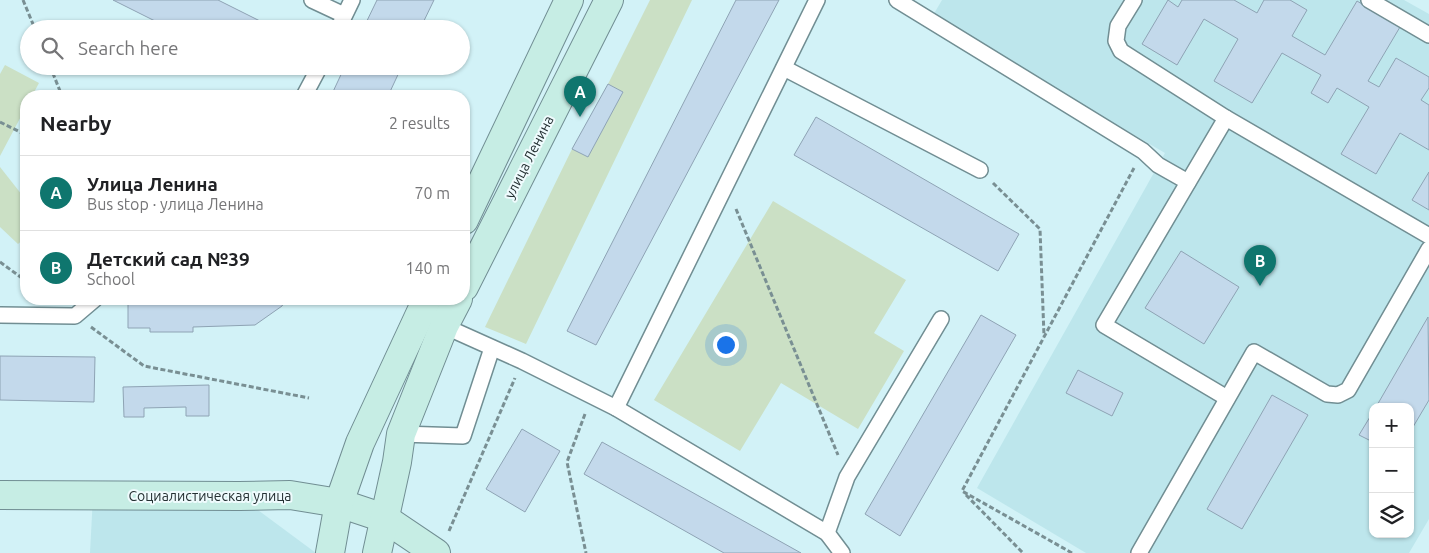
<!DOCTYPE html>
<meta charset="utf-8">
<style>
body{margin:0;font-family:Ubuntu,sans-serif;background:#f2f2f2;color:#202124}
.controls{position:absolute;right:15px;bottom:15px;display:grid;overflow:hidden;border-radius:10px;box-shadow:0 1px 4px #0004}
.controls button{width:45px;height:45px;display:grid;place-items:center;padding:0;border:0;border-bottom:1px solid #e0e0e0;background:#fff;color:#202124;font:25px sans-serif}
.you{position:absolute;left:725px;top:344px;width:18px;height:18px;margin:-12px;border:4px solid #fff;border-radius:50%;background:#1a73e8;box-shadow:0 0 0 8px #1a73e833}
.badge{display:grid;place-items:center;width:32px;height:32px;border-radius:50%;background:#0f766e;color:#fff;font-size:16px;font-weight:700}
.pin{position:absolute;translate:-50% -41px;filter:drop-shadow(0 1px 2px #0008)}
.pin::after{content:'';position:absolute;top:26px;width:18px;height:15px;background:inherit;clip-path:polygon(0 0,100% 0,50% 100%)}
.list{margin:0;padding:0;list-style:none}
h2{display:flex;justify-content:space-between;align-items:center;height:65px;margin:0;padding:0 20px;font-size:21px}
h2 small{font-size:16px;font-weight:400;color:#757577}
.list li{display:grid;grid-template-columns:32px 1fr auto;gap:15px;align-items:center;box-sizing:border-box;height:75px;padding:0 20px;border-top:1px solid #e0e0e0}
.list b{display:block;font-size:19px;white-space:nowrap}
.list p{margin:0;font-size:16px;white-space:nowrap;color:#757577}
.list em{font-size:16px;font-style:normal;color:#757577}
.icon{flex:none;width:28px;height:28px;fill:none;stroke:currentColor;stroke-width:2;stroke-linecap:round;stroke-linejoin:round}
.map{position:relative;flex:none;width:1429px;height:553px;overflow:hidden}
.search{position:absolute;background:#fff;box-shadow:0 1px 4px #0004;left:20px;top:20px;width:450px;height:55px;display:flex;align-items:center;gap:12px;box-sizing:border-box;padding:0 18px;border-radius:28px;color:#757577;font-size:19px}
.panel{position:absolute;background:#fff;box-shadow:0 1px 4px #0004;left:20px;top:90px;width:450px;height:215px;border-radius:20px}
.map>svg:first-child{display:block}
</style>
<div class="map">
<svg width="1429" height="553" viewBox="0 0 1429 553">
<rect width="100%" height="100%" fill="#d2f2f7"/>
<!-- built -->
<g fill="#bde6ec" fill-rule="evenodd">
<path d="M942,0H1404L1429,14V519L1409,553H1086L977,488L1165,153L932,17ZM1373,407H1410V534H1373Z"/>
<polygon points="93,496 239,496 316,553 90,553"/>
</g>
<!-- green -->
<g fill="#cbe0c5">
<polygon points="650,0 692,0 526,344 485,327 572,149 588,157 623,92 608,84"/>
<polygon points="5,65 39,83 32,96 26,96 26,107 0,156 0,74"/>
<polygon points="0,167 26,200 26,237 18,244 0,227"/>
<polygon points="773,201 906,280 874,333 904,351 858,429 781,383 740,451 654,400"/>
</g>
<!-- building -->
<g fill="#c3d9eb" stroke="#8ea3b4">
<polygon points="113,0 218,0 268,25 266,29 171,29"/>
<polygon points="377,0 434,0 420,29 363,29"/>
<polygon points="736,0 779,0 596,345 567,331"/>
<polygon points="1168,0 1178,7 1182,0 1234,0 1257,13 1264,0 1290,0 1307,10 1292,36 1325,55 1357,1 1400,27 1368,81 1379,87 1396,58 1429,77 1429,88 1421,100 1429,105 1429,150 1400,133 1376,174 1341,154 1369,107 1337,88 1328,103 1311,93 1321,75 1282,53 1252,103 1214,81 1238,39 1204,19 1177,65 1142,44"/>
<polygon points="345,66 402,66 388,96 331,96"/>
<polygon points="608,84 623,92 588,157 572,149"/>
<polygon points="816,117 1019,234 998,271 794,155"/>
<polygon points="1429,172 1429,210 1412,200"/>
<polygon points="1181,251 1239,287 1204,344 1145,308"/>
<polygon points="128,299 286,299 282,306 255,325 193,327 193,332 150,332 150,328 128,328"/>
<polygon points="981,315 1016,335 900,536 865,514"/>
<polygon points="1428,317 1429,400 1410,432 1410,407 1376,407"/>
<polygon points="0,356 95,357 94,402 0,400"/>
<polygon points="1078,370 1123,393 1112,416 1066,393"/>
<polygon points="209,385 209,416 186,416 186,407 144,408 144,417 124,417 123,387"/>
<polygon points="1272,395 1308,415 1242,529 1207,509"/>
<polygon points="1373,412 1373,442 1359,435"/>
<polygon points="522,429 560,451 525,512 486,489"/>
<polygon points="602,442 801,553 724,553 584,474"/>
</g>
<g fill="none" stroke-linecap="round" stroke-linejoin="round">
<!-- service casing -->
<g stroke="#718e93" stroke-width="18">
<g id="service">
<polyline points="312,0 344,15"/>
<polyline points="897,0 1143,151 1158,165 1188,182"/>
<polyline points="1134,0 1118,26 1116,41 1121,51 1226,118"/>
<polyline points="1369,0 1429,35"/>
<polyline points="338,29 352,0"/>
<polyline points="784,68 980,170"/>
<polyline points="304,96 320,66"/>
<polyline points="0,315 75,316 95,299"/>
<polyline points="444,326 522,361 616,408 827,533 842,553"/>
<polyline points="1227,398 1104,325 1226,118 1429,236"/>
<polyline points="616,408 817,0"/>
<polyline points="401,434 463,436 492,348"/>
<polyline points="827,533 847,477 941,319"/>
<polyline points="1139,553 1254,352 1327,394 1338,395 1348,390 1429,249"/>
</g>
</g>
<!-- secondary casing -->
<g stroke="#718e93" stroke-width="30">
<g id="secondary">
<polyline points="464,220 569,0"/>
<polyline points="464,287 609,0"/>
<polyline points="0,495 239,496 290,495 339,503 384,518 436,553"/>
<polyline points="330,553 339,503 360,443 427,299"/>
<polyline points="377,553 397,462 401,434 444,326 458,299"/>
</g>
</g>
<!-- path -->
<g stroke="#798f93" stroke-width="3" stroke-dasharray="5 2.5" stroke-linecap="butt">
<polyline points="23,0 35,29"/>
<polyline points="50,66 62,96"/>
<polyline points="0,122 26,135"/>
<polyline points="993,183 1040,229 1044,336"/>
<polyline points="736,209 838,455"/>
<polyline points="0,262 26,281"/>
<polyline points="91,327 144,366 309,398"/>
<polyline points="585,414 567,462 586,553"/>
<polyline points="966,495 1023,553"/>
<polyline points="449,531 515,378"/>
<polyline points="1072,553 962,491 1134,168"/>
</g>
<!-- service -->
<use href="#service" stroke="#fff" stroke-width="15"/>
<!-- secondary -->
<use href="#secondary" stroke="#c6ede4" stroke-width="28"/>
</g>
<g text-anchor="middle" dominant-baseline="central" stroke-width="4" stroke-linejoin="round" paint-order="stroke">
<!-- street labels -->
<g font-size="14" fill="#243032" stroke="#effbfd">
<text transform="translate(529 157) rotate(-63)">улица Ленина</text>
<text x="210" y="496">Социалистическая улица</text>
</g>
</g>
</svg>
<div class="controls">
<button>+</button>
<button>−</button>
<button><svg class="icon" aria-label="layers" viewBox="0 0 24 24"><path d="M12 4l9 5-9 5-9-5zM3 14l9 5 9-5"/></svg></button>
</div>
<div class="you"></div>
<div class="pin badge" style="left:580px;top:117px">A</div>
<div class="pin badge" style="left:1260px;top:286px">B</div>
<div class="search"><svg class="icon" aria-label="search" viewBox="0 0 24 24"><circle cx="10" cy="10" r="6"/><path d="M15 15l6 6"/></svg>Search here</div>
<section class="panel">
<h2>Nearby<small>2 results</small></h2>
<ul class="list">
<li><span class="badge">A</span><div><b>Улица Ленина</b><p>Bus stop · улица Ленина</p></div><em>70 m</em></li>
<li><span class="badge">B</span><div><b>Детский сад №39</b><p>School</p></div><em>140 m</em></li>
</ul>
</section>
</div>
